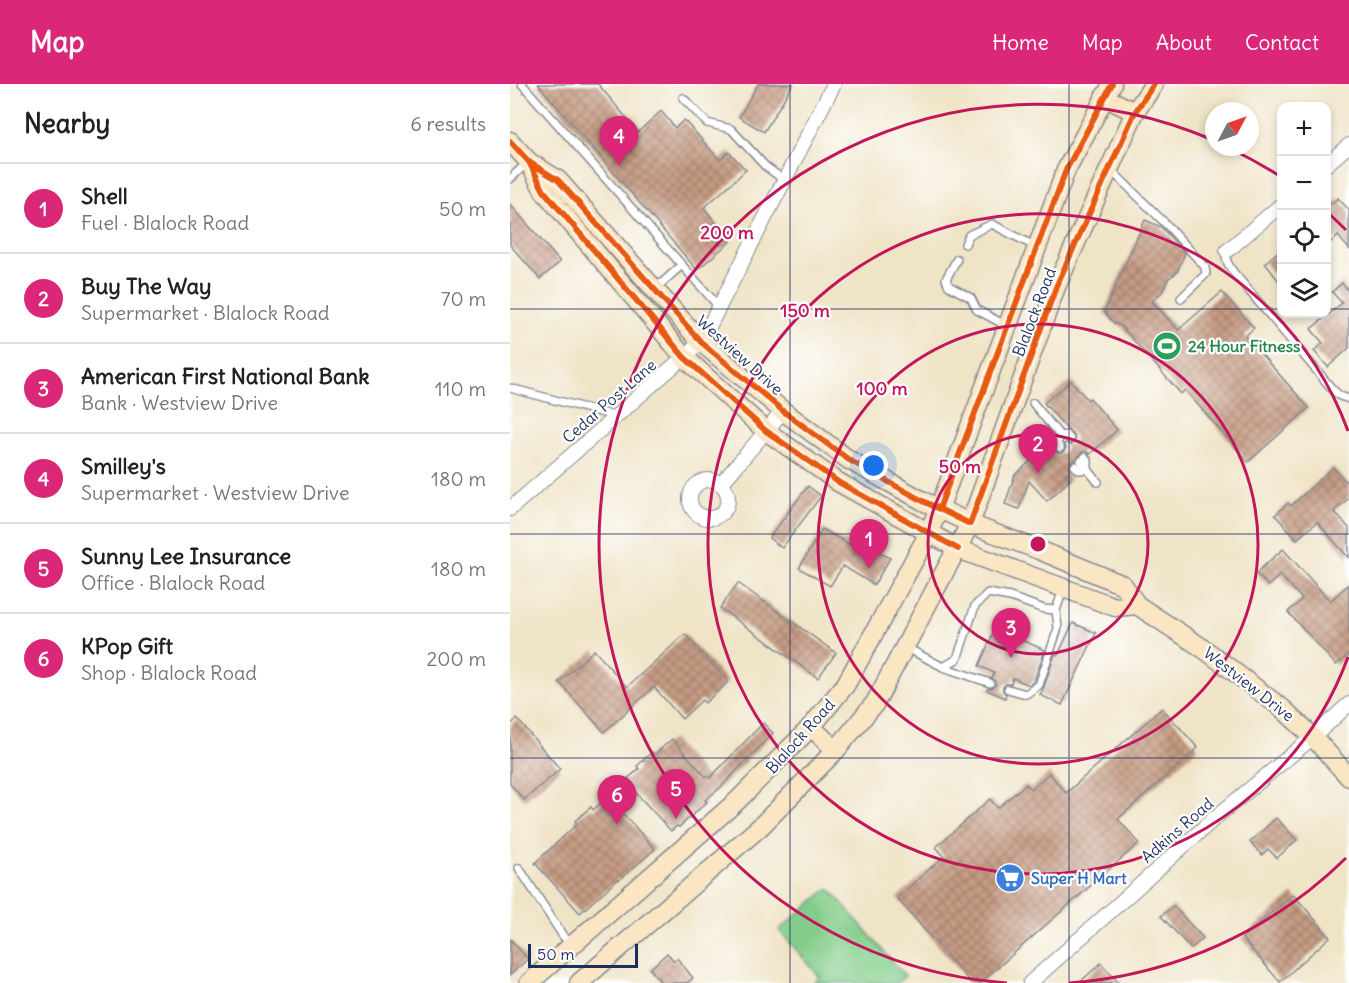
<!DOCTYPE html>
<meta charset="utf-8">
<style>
body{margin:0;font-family:Delius,sans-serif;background:#f2f2f2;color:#222}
.controls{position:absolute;right:18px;top:18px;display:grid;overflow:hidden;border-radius:12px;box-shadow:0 3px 9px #0003}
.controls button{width:54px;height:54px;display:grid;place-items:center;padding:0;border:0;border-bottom:2px solid #e0e0e0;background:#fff;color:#222;font:30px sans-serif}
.compass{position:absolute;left:695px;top:18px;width:54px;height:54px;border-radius:50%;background:#fff;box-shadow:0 3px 9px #0003;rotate:49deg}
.scale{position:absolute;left:18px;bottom:15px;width:110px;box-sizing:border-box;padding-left:6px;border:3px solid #1b2f5e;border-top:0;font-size:16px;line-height:21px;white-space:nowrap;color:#1b2f5e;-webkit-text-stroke:4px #fff;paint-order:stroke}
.you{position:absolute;left:364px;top:382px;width:21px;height:21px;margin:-15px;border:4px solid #fff;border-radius:50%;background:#1a73e8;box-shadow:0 0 0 9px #1a73e833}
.badge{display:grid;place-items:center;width:39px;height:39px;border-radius:50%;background:#db2777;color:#fff;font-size:20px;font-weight:700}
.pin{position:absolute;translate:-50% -50px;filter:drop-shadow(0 2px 3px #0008)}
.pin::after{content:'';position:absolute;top:32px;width:21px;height:18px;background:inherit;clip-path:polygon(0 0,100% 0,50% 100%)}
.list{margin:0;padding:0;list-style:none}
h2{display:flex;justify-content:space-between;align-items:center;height:78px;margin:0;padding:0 24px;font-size:26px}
h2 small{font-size:20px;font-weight:400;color:#767676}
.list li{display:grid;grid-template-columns:39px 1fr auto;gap:18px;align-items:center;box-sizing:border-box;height:90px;padding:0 24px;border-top:2px solid #e0e0e0}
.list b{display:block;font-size:22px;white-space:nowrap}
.list p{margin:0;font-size:20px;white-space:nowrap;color:#767676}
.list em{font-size:20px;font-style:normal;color:#767676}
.icon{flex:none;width:33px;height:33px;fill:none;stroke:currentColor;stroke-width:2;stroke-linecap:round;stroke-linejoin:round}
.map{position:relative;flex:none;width:839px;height:899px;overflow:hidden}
header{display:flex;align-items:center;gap:36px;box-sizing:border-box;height:84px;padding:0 30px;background:#db2777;color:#fff}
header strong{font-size:28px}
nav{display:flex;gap:33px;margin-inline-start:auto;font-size:21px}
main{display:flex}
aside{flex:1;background:#fff}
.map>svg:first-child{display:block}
</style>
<header>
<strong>Map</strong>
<nav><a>Home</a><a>Map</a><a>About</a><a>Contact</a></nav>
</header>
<main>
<aside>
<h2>Nearby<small>6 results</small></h2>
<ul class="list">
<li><span class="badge">1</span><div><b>Shell</b><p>Fuel · Blalock Road</p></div><em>50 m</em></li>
<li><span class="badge">2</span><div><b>Buy The Way</b><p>Supermarket · Blalock Road</p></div><em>70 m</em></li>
<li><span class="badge">3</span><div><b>American First National Bank</b><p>Bank · Westview Drive</p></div><em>110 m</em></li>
<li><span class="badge">4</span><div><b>Smilley's</b><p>Supermarket · Westview Drive</p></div><em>180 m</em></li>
<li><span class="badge">5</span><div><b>Sunny Lee Insurance</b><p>Office · Blalock Road</p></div><em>180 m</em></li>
<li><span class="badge">6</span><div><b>KPop Gift</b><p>Shop · Blalock Road</p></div><em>200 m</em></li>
</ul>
</aside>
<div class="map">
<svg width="839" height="899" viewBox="0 0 839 899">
<defs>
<pattern id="building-cross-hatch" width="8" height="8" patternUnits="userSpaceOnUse" patternTransform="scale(1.5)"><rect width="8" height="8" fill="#c69b82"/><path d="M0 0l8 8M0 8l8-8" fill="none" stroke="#a07f6e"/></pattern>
</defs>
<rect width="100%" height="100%" fill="#fff"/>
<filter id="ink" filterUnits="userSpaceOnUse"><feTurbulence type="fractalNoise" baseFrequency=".0167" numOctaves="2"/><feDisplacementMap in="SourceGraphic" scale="12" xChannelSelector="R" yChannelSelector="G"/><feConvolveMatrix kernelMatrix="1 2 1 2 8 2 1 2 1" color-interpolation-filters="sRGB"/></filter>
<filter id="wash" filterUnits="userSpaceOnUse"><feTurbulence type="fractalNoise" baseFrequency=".008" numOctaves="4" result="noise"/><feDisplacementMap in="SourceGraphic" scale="24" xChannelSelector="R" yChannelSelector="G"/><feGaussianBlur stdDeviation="1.35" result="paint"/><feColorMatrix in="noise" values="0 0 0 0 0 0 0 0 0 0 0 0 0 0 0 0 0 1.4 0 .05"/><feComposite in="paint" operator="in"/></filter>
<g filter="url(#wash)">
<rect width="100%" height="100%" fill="#f0e4c7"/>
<!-- green -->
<polygon fill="#83cd8a" stroke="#4f7e74" stroke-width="1.5" points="319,804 395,892 387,899 304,899 310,893 269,846"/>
<g id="blocks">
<!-- building -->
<g fill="url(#building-cross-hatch)">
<polygon points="28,0 88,0 128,48 151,27 165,44 174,36 210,76 219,68 236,86 194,124 221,157 187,186"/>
<polygon points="248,0 283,0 254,48 229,33"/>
<polygon points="828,114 839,126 839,165 828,152 816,162 816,124"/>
<polygon points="0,120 50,178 30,195 0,161"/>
<polygon points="635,136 651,143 675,169 667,188 658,195 652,208 642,217 668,246 712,208 744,244 735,252 799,324 738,378 675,306 671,310 611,242 604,239 594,228"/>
<polygon points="771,165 771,200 755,179"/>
<polygon points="832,199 839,208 839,264 818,283 804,267 813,259 801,245 832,219 822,208"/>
<polygon points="561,297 578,316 580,314 607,346 580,370 577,368 572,368 566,376 561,378 559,383 561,386 555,390 560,396 537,417 519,397 509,425 495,420 505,391 533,366 539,373 545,367 548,369 553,369 556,364 554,360 556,359 561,361 565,357 564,351 557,345 534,319"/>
<polygon points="823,383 839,401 839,414 824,427 839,444 839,474 807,438 787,455 765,431 778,419 781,422"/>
<polygon points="298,402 311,412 272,464 259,454"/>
<polygon points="312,445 346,464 351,457 380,474 364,501 333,482 320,502 289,484"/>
<polygon points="773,465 820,517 839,500 839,570 826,581 778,528 792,515 770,491 758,502 746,489"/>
<polygon points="228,499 326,569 308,594 210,524"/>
<polygon points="563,539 586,549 552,621 530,611 534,603 545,570 548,571"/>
<polygon points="485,545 535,566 524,597 519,601 503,594 501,600 496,600 493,603 493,607 496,610 495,614 477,606 478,604 482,604 485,601 485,597 482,594 484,589 469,582"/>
<polygon points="175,550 218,598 195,619 192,616 172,635 144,603 94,648 49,598 84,566 117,603"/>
<polygon points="652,624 688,664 608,735 629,759 470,899 461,899 387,814 434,772 426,763 480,715 488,724 516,700 521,705 539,689 556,709"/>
<polygon points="7,635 50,685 14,716 0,700 0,641"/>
<polygon points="253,639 263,649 209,705 195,716 197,718 169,743 167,742 161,747 115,697 129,685 127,682 142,668 145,670 162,655 196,693 197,692 200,694"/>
<polygon points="98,713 145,765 109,796 108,795 70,829 25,779 67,740 65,737 81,723 83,726"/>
<polygon points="766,734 787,756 767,774 758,765 752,771 740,758"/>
<polygon points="783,810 820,853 770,898 732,854"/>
<polygon points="663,822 693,854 681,865 651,832"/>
<polygon points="0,855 18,875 0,891"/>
<polygon points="157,869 164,877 167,874 183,894 177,899 152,899 140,885"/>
<polygon points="591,879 609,899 569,899"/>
</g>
</g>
</g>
<g filter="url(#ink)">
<use href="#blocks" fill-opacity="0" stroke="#868a92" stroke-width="1.5"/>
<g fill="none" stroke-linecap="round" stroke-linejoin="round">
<!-- lane casing -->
<g stroke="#868a92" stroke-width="10">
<g id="lane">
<polyline points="12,0 209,223"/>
<polyline points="173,14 197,39 221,45 255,82 274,96"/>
<polyline points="602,87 658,142 695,183 696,190 671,214"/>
<polyline points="0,95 18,78"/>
<polyline points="455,160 459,151 482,140 526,163"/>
<path d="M717,167C714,175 719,182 724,189L823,306L830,312L839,315"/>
<polyline points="447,175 436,195 439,202 461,214 467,226 497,242"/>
<polyline points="145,205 172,181"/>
<polyline points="0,304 105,332"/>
<polyline points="523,319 550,352 556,351 560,355"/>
<polyline points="550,352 547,360 550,364"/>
<polyline points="575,373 578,377 578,385"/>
<polyline points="571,377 588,398"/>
<polyline points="565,382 569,386 578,385"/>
<polyline points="395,563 433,583 447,575 465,522 478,509 500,513 534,525 546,526 553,506"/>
<polyline points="433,583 480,599"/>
<polyline points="498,605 516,610 529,601 548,544 546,526"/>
<polyline points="9,784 53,852 61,861"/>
</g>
</g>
<!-- street casing -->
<g stroke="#868a92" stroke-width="16">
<g id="street">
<polyline points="816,81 839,61"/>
<polyline points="717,167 772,120"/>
<circle cx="199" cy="415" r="19"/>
<polyline points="211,400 273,327"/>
<polyline points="0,425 191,258 324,0"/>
<polyline points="520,899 706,733 803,653 839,620"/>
</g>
</g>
<!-- secondary casing -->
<g stroke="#868a92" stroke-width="21">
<g id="secondary">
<polyline points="594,13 625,28"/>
<polyline points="0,57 19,78 34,107 174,273 256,347 328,398 448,465 605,523 627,521"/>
<polyline points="19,78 48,96 191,258 273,327 339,376 413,417 470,444 529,466 613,501 627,521 694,565 773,625 803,653 839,693"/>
<polyline points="301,643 326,666"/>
<polyline points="19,899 227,717 301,643 336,600 414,458 429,425 556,86 602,0"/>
<polyline points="69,899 250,743 326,666 365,619 460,440 546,203 625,28 644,0"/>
</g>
</g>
<!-- lane -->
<use href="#lane" stroke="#fff" stroke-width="7"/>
<!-- street -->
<use href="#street" stroke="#fff" stroke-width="14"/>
<!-- secondary -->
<use href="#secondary" stroke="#fbe6c4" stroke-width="18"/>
<!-- cycleway casing -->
<g stroke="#fff" stroke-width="10">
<g id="cycleway">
<polyline points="0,57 19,78 34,107 174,273 256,347 328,398 448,465"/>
<polyline points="19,78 48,96 191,258 273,327 339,376 413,417 460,440 546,203 625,28 644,0"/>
<polyline points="429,425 556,86 602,0"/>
</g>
</g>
<!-- cycleway -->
<use href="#cycleway" stroke="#e8590c" stroke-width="6"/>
</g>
</g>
<!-- grid -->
<path fill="none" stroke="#1b2f5e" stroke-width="1.5" stroke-opacity="0.55" d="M280,0V899M559,0V899M0,225H772M816,225H839M0,450H839M0,674H839"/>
<!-- distance rings -->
<g fill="none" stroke="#c2185b" stroke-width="3">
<circle cx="528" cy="460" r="110"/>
<circle cx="528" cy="460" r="220"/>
<path d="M838 573A330 330 0 1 1 838 347"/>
<path d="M836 774A440 440 0 0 1 559 899M497 899A440 440 0 1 1 703 56M721 65A440 440 0 0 1 771 93M817 128A440 440 0 0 1 836 146"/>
</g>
<!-- icons -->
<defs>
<g id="stadium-disc" transform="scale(1.5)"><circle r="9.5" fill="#2e9e5b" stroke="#fff"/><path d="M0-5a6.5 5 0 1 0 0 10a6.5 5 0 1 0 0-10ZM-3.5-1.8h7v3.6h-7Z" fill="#fff"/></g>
<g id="supermarket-disc" transform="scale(1.5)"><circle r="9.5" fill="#3f7fe0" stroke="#fff"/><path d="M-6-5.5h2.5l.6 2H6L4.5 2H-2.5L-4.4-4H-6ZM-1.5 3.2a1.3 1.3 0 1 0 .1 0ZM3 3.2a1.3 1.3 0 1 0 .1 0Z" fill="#fff"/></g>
</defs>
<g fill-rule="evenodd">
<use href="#stadium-disc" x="657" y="262"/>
<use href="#supermarket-disc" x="500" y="794"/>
</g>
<g text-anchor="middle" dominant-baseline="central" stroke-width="4.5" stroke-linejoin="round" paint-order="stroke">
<!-- street labels -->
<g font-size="16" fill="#1b2f5e" stroke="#fff">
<text transform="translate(524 228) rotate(-69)">Blalock Road</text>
<text transform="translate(230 271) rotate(42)">Westview Drive</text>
<text transform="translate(99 317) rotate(-41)">Cedar Post Lane</text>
<text transform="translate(739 600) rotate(38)">Westview Drive</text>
<text transform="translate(290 652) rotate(-48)">Blalock Road</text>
<text transform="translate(667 746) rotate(-41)">Adkins Road</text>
</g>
<!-- leisure labels -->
<g font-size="16" font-weight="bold" fill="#27864d" stroke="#fff" text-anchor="start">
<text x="678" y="262">24 Hour Fitness</text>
</g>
<!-- shop labels -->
<g font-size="16" font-weight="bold" fill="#366cbe" stroke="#fff" text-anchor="start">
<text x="521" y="794">Super H Mart</text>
</g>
</g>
<circle cx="528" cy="460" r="9" fill="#c2185b" stroke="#fff" stroke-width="3"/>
<g font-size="18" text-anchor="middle" font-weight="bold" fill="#c2185b" stroke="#fff" stroke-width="4.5" stroke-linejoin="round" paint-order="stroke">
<text x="217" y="155">200 m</text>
<text x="295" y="233">150 m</text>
<text x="372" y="311">100 m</text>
<text x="450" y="389">50 m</text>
</g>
</svg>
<div class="controls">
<button>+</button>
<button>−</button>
<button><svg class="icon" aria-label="locate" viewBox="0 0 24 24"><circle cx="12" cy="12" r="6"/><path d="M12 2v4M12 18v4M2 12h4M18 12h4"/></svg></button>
<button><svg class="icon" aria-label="layers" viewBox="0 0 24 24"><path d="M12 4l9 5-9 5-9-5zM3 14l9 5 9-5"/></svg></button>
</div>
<svg class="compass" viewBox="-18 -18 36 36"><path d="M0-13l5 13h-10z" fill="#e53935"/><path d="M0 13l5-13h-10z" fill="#767676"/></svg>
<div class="scale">50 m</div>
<div class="you"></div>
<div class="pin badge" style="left:359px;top:485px">1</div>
<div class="pin badge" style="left:528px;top:390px">2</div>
<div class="pin badge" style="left:501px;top:574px">3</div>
<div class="pin badge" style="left:109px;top:82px">4</div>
<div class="pin badge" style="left:166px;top:735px">5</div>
<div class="pin badge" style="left:107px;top:741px">6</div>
</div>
</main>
